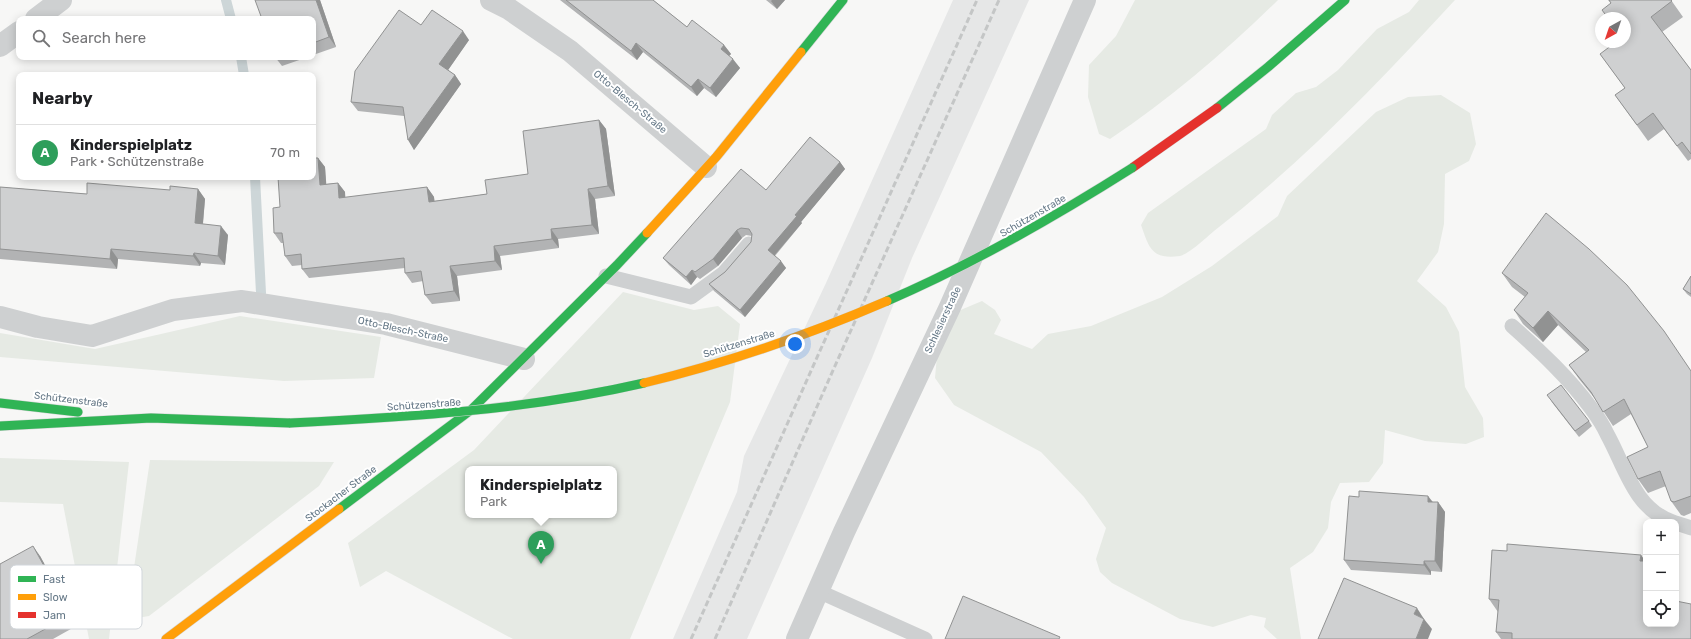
<!DOCTYPE html>
<meta charset="utf-8">
<style>
body{margin:0;font-family:Rubik,sans-serif;background:#f6f6f6;color:#202124}
.controls{position:absolute;right:12px;bottom:12px;display:grid;overflow:hidden;border-radius:8px;box-shadow:0 2px 10px #0003}
.controls button{width:36px;height:36px;display:grid;place-items:center;padding:0;border:0;border-bottom:1px solid #e0e0e0;background:#fff;color:#202124;font:20px sans-serif}
.compass{position:absolute;left:1595px;top:12px;width:36px;height:36px;border-radius:50%;background:#fff;box-shadow:0 2px 10px #0003;rotate:220deg}
.you{position:absolute;left:795px;top:344px;width:14px;height:14px;margin:-10px;border:3px solid #fff;border-radius:50%;background:#1a73e8;box-shadow:0 0 0 6px #1a73e833}
.badge{display:grid;place-items:center;width:26px;height:26px;border-radius:50%;background:#565c62;color:#fff;font-size:13px;font-weight:700}
.pin{position:absolute;translate:-50% -33px;filter:drop-shadow(0 1px 2px #0008)}
.pin::after{content:'';position:absolute;top:21px;width:14px;height:12px;background:inherit;clip-path:polygon(0 0,100% 0,50% 100%)}
.popup{position:absolute;left:465px;top:466px;width:152px;height:52px;box-sizing:border-box;display:grid;place-content:center;border-radius:8px;background:#fff;filter:drop-shadow(0 1px 3px #0005);font-size:13px;white-space:nowrap;color:#757577}
.popup b{font-size:15px;color:#202124}
.popup::after{content:'';position:absolute;left:50%;top:100%;margin-left:-8px;border:8px solid transparent;border-top-color:#fff}
.list{margin:0;padding:0;list-style:none}
h2{display:flex;justify-content:space-between;align-items:center;height:52px;margin:0;padding:0 16px;font-size:17px}
h2 small{font-size:13px;font-weight:400;color:#757577}
.list li{display:grid;grid-template-columns:26px 1fr auto;gap:12px;align-items:center;box-sizing:border-box;height:56px;padding:0 16px;border-top:1px solid #e0e0e0}
.list b{display:block;font-size:15px;white-space:nowrap}
.list p{margin:0;font-size:13px;white-space:nowrap;color:#757577}
.list em{font-size:13px;font-style:normal;color:#757577}
.icon{flex:none;width:22px;height:22px;fill:none;stroke:currentColor;stroke-width:2;stroke-linecap:round;stroke-linejoin:round}
.map{position:relative;flex:none;width:1691px;height:639px;overflow:hidden}
.search{position:absolute;background:#fff;box-shadow:0 2px 10px #0003;left:16px;top:16px;width:300px;height:44px;display:flex;align-items:center;gap:10px;box-sizing:border-box;padding:0 14px;border-radius:8px;color:#757577;font-size:15px}
.panel{position:absolute;background:#fff;box-shadow:0 2px 10px #0003;left:16px;top:72px;width:300px;height:108px;border-radius:8px}
.map>svg:first-child{display:block}
</style>
<div class="map">
<svg width="1691" height="639" viewBox="0 0 1691 639">
<rect width="100%" height="100%" fill="#f7f7f6"/>
<!-- built -->
<polygon fill="#e6e7e7" points="953,0 1029,0 912,258 872,358 747,639 673,639 737,492 744,456 826,283"/>
<!-- green -->
<g fill="#e6eae4" fill-rule="evenodd">
<path d="M1135,0H1278C1226,51 1170,99 1110,139L1099,134L1088,97L1089,65L1116,36Z"/>
<path d="M1419,0H1455C1380,81 1302,163 1214,231C1207,237 1189,254 1180,256C1151,260 1149,247 1141,225L1148,213L1266,129L1272,115L1296,93L1316,87L1338,70L1377,29L1409,12Z"/>
<polygon points="1441,95 1470,113 1476,144 1469,161 1445,174 1444,224 1438,252 1417,281 1446,307 1459,332 1465,387 1483,418 1484,437 1466,444 1425,441 1385,430 1383,463 1369,482 1340,483 1331,502 1328,528 1313,552 1290,568 1301,639 1277,639 1264,627 1266,618 1251,615 1213,627 1180,619 1112,583 1100,572 1096,559 1106,528 1084,497 1041,452 954,405 935,378 939,333 951,314 982,301 995,310 1001,320 994,334 1032,349 1048,334 1091,326 1162,297 1212,266 1278,216 1287,196 1376,112 1408,97"/>
<path d="M623,292L694,310L718,306L740,324L730,402L630,639H513L386,571L360,587L348,543L474,450ZM468,469H614V515H468Z"/>
<polygon points="240,316 381,337 374,378 284,381 0,357 0,333 95,349"/>
<polygon points="0,458 129,462 109,639 89,639 63,504 0,502"/>
<polygon points="150,460 334,462 319,486 149,616 137,618 128,608"/>
</g>
<g fill="none" stroke-linecap="round" stroke-linejoin="round">
<!-- stream -->
<g stroke="#cdd6d8" stroke-width="10">
<polyline points="226,0 231,19"/>
<polyline points="241,57 244,75"/>
<polyline points="255,177 261,293"/>
</g>
<!-- fast casing -->
<g stroke="#d3d5d5" stroke-width="10">
<g id="fast">
<polyline points="801,52 843,0"/>
<polyline points="1217,108 1268,67 1345,0"/>
<polyline points="0,403 78,412"/>
<polyline points="0,426 151,418 290,423"/>
<polyline points="339,509 471,410 617,265 647,233"/>
</g>
</g>
<!-- slow casing -->
<g stroke="#d3d5d5" stroke-width="10">
<g id="slow">
<polyline points="647,233 717,156 801,52"/>
<polyline points="166,639 339,509"/>
</g>
</g>
<!-- jam casing -->
<g stroke="#d3d5d5" stroke-width="10">
<polyline id="jam" points="1132,168 1217,108"/>
</g>
<!-- lane -->
<g stroke="#ced0d1" stroke-width="15">
<polyline points="606,276 691,297 724,273 749,244"/>
<path d="M1512,326C1540,351 1569,378 1591,408C1597,416 1603,425 1607,434C1625,466 1634,509 1673,522"/>
<polyline points="1676,523 1691,528"/>
<polyline points="818,591 925,639"/>
</g>
<!-- street -->
<g stroke="#ced0d1" stroke-width="22">
<polyline points="491,0 509,9 570,51 706,167"/>
<polyline points="36,19 61,0"/>
<polyline points="0,46 19,32"/>
<polyline points="0,317 38,327 92,336 173,310 242,301 386,324 524,359"/>
<polyline points="797,639 844,532 950,307 1085,0"/>
</g>
<!-- fast -->
<use href="#fast" stroke="#30b455" stroke-width="9"/>
<!-- slow -->
<use href="#slow" stroke="#ff9f0a" stroke-width="9"/>
<!-- jam -->
<use href="#jam" stroke="#e5322d" stroke-width="9"/>
<!-- rail -->
<g stroke="#c4c6c6" stroke-width="3" stroke-dasharray="6 3" stroke-linecap="butt">
<polyline points="691,639 977,0"/>
<polyline points="715,639 830,377 999,0"/>
</g>
<!-- fast-bridge casing -->
<g stroke="#d3d5d5" stroke-width="10" stroke-linecap="butt">
<g id="fast-bridge">
<path d="M887,301C973,264 1053,218 1132,168"/>
<path d="M290,423C409,417 527,410 644,383"/>
</g>
</g>
<!-- slow-bridge casing -->
<g stroke="#d3d5d5" stroke-width="10" stroke-linecap="butt">
<path id="slow-bridge" d="M644,383C727,363 808,335 887,301"/>
</g>
<!-- fast-bridge -->
<use href="#fast-bridge" stroke="#30b455" stroke-width="9"/>
<!-- slow-bridge -->
<use href="#slow-bridge" stroke="#ff9f0a" stroke-width="9"/>
</g>
<!-- wall -->
<g fill="#b2b3b4">
<polygon points="255,0 320,0 336,47 313,55 313,19"/>
<polygon points="560,0 653,0 687,27 724,45 731,54 729,56 740,68 716,97 704,88 697,96 643,52 637,60"/>
<polygon points="766,0 785,0 777,9"/>
<polygon points="1608,0 1671,0 1683,17 1662,32 1691,70 1691,159 1688,161 1664,129 1648,141 1615,95 1625,88 1600,54 1625,42 1611,3"/>
<polygon points="421,25 469,40 448,70 455,75 461,84 414,150 404,116 358,111 351,102"/>
<polygon points="275,57 308,57 282,66"/>
<polygon points="599,120 606,129 615,196 595,199 599,234 558,239 559,248 500,256 502,270 457,276 460,301 432,304 425,295 423,281 412,283 405,273 405,268 309,278 302,269 302,265 292,266 285,256 284,243 281,243 274,233 280,207 318,158 325,167 326,184 338,183 345,192 345,198 427,187 434,197 434,201 487,194 528,174"/>
<polygon points="840,162 845,169 801,222 802,223 775,256 786,268 745,317 714,291 709,284 725,272 751,242 752,236 746,235 742,238 718,266 700,279 697,277 691,285 669,265 663,258 766,190"/>
<polygon points="0,187 87,194 170,190 198,189 205,199 203,224 228,235 225,265 201,263 200,266 118,259 117,269 0,259"/>
<polygon points="1502,273 1691,371 1691,513 1684,516 1681,515 1671,501 1666,486 1648,493 1638,479 1648,447 1631,414 1613,426 1596,400 1579,379 1569,365 1586,352 1558,325 1543,342 1523,324 1514,310 1525,297 1512,287"/>
<polygon points="1691,276 1691,297 1687,294 1683,289"/>
<polygon points="1551,401 1589,421 1592,426 1579,437"/>
<polygon points="1433,502 1438,502 1445,512 1442,572 1431,571 1431,575 1351,570 1344,560"/>
<polygon points="1492,550 1646,624 1691,639 1501,639 1496,632 1498,612 1489,599"/>
<polygon points="40,556 78,625 53,639 0,639"/>
</g>
<!-- shaded-wall -->
<g fill="#919292">
<polygon points="316,0 320,0 336,47 329,37"/>
<polygon points="772,0 785,0 777,9 771,1"/>
<polygon points="463,31 469,40 446,73 439,64"/>
<polygon points="636,43 643,52 637,60 631,51"/>
<polygon points="724,45 731,54 727,58 721,49"/>
<polygon points="733,59 740,68 716,97 710,88"/>
<polygon points="455,75 461,84 414,150 408,140"/>
<polygon points="698,79 704,88 697,96 691,87"/>
<polygon points="599,120 606,129 615,196 608,186"/>
<polygon points="318,158 325,167 327,194 320,185"/>
<polygon points="840,162 845,169 801,222 802,223 773,257 768,250 795,215"/>
<polygon points="338,183 345,192 346,208 339,198"/>
<polygon points="427,187 434,197 436,211 429,202"/>
<polygon points="198,189 205,199 202,233 195,223"/>
<polygon points="588,189 595,199 599,234 592,225"/>
<polygon points="221,226 228,235 225,265 218,256"/>
<polygon points="551,229 558,239 559,248 552,239"/>
<polygon points="737,230 742,238 718,266 713,259"/>
<polygon points="494,246 500,256 502,270 495,261"/>
<polygon points="111,249 118,259 117,269 110,259"/>
<polygon points="194,253 201,263 200,266 193,256"/>
<polygon points="781,261 786,268 745,317 740,310"/>
<polygon points="450,266 457,276 460,301 454,291"/>
<polygon points="692,270 697,277 691,285 686,277"/>
<polygon points="1548,311 1558,325 1543,342 1533,328"/>
<polygon points="1428,496 1436,506 1428,502"/>
<polygon points="1438,502 1445,512 1442,572 1435,561"/>
<polygon points="33,546 40,556 78,625 71,615"/>
<polygon points="1641,555 1646,562 1640,561"/>
<polygon points="1424,561 1431,571 1431,575 1424,565"/>
<polygon points="1417,608 1424,619 1414,614"/>
<polygon points="1424,619 1432,629 1428,639 1416,639"/>
</g>
<!-- building -->
<g fill="#cfd0d1" stroke="#919292">
<polygon points="255,0 316,0 329,37 313,43 313,19 262,19"/>
<polygon points="566,0 653,0 687,27 692,20 724,45 721,49 733,59 710,88 698,79 691,87 636,43 631,51"/>
<polygon points="1609,0 1671,0 1672,1 1651,17 1691,70 1691,154 1682,142 1677,146 1653,113 1637,125 1615,95 1625,88 1600,54 1616,42 1625,42 1625,18 1608,18 1602,10 1611,3"/>
<polygon points="399,10 421,25 432,10 463,31 439,64 455,75 408,140 403,107 351,102 355,71"/>
<polygon points="599,120 608,186 588,189 592,225 551,229 552,239 494,246 495,261 450,266 454,291 425,295 421,271 405,273 404,258 302,269 301,254 285,256 282,233 274,233 273,208 280,207 278,177 313,177 313,158 318,158 320,185 338,183 339,198 427,187 429,202 487,194 485,180 528,174 523,131"/>
<polygon points="810,137 840,162 795,215 797,216 768,250 781,261 740,310 709,284 725,272 751,242 752,234 749,229 741,228 737,230 713,259 695,272 692,270 686,277 663,258 741,169 766,190"/>
<polygon points="87,183 170,190 170,186 198,189 195,223 221,226 218,256 194,253 193,256 111,249 110,259 0,249 0,187 87,194"/>
<polygon points="1546,213 1589,249 1627,285 1664,331 1691,371 1691,496 1674,502 1671,501 1660,471 1638,479 1627,457 1648,447 1624,399 1603,412 1591,392 1569,365 1589,350 1548,311 1533,328 1514,310 1528,293 1502,273"/>
<polygon points="1691,276 1691,294 1683,289"/>
<polygon points="1561,385 1589,421 1575,431 1547,395"/>
<polygon points="1359,491 1428,496 1428,502 1438,502 1435,561 1424,561 1424,565 1344,560 1349,496 1359,497"/>
<polygon points="1507,544 1641,555 1640,561 1646,561 1646,624 1676,624 1676,601 1691,604 1691,639 1512,639 1512,633 1496,632 1499,600 1489,599 1492,550 1507,551"/>
<polygon points="33,546 71,615 27,639 0,639 0,564"/>
<polygon points="1344,578 1417,608 1414,614 1424,619 1416,639 1318,639"/>
<polygon points="963,596 1060,637 1059,639 945,639"/>
</g>
<g text-anchor="middle" dominant-baseline="central" stroke-width="4" stroke-linejoin="round" paint-order="stroke">
<!-- street labels -->
<g font-size="10" fill="#657887" stroke="#fff">
<text transform="translate(630 102) rotate(40)">Otto-Blesch-Straße</text>
<text transform="translate(1033 216) rotate(-30)">Schützenstraße</text>
<text transform="translate(943 320) rotate(-65)">Schlesierstraße</text>
<text transform="translate(403 330) rotate(12)">Otto-Blesch-Straße</text>
<text transform="translate(739 344) rotate(-17)">Schützenstraße</text>
<text transform="translate(71 400) rotate(7)">Schützenstraße</text>
<text transform="translate(424 405) rotate(-4)">Schützenstraße</text>
<text transform="translate(341 494) rotate(-37)">Stockacher Straße</text>
</g>
</g>
<!-- legend -->
<rect x="10" y="565" width="132" height="64" rx="6" fill="#fff" stroke="#d1d6db" stroke-width="1"/>
<rect x="18" y="576" width="18" height="6" fill="#30b455"/>
<rect x="18" y="594" width="18" height="6" fill="#ff9f0a"/>
<rect x="18" y="612" width="18" height="6" fill="#e5322d"/>
<g font-size="11" fill="#657887">
<text x="43" y="583">Fast</text>
<text x="43" y="601">Slow</text>
<text x="43" y="619">Jam</text>
</g>
</svg>
<div class="controls">
<button>+</button>
<button>−</button>
<button><svg class="icon" aria-label="locate" viewBox="0 0 24 24"><circle cx="12" cy="12" r="6"/><path d="M12 2v4M12 18v4M2 12h4M18 12h4"/></svg></button>
</div>
<svg class="compass" viewBox="-18 -18 36 36"><path d="M0-13l5 13h-10z" fill="#e53935"/><path d="M0 13l5-13h-10z" fill="#757577"/></svg>
<div class="you"></div>
<div class="pin badge" style="left:541px;top:564px;background:#2e9e5b">A</div>
<div class="popup"><b>Kinderspielplatz</b>Park</div>
<div class="search"><svg class="icon" aria-label="search" viewBox="0 0 24 24"><circle cx="10" cy="10" r="6"/><path d="M15 15l6 6"/></svg>Search here</div>
<section class="panel">
<h2>Nearby<small></small></h2>
<ul class="list">
<li><span class="badge" style="background:#2e9e5b">A</span><div><b>Kinderspielplatz</b><p>Park · Schützenstraße</p></div><em>70 m</em></li>
</ul>
</section>
</div>
